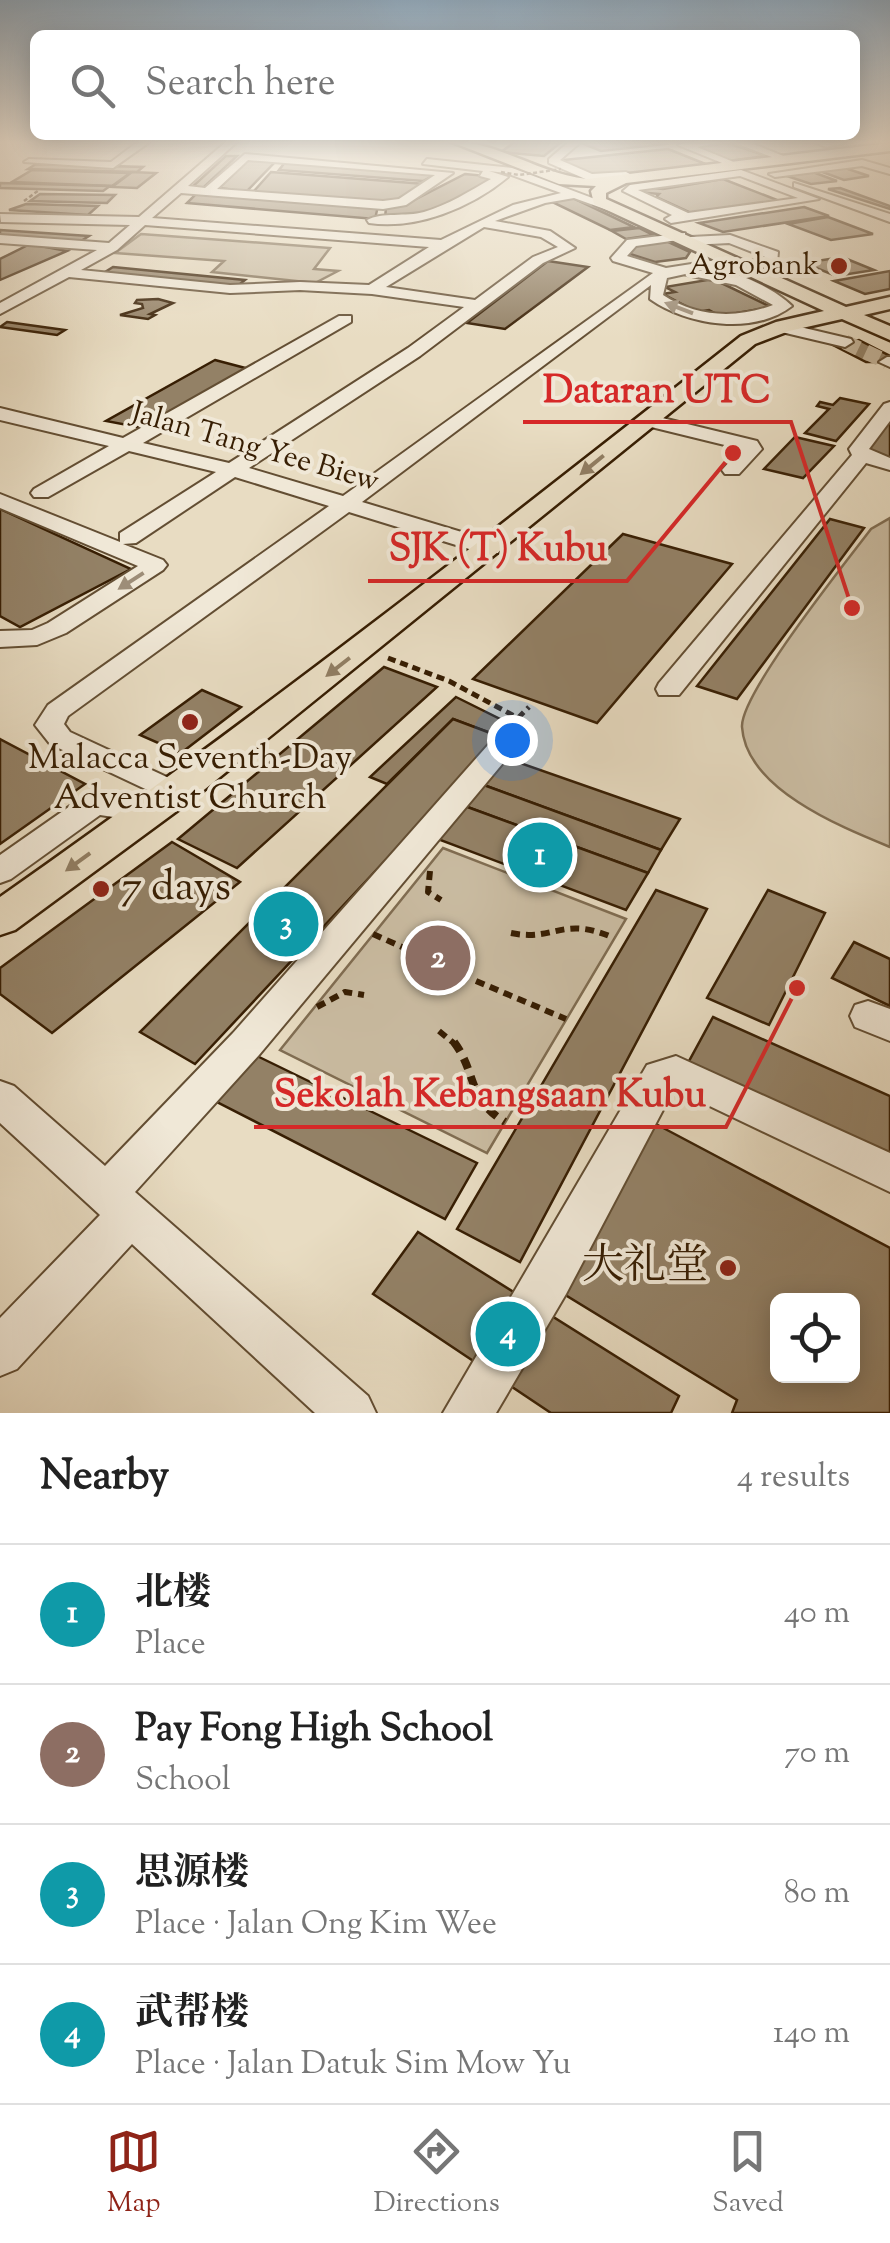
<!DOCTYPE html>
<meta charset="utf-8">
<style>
body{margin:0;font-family:"Sorts Mill Goudy","Noto Serif SC",serif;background:#f6f6f6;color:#222}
.controls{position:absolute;right:30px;bottom:30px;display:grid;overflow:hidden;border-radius:15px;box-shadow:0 5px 25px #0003}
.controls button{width:90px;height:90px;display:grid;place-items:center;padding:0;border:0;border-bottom:2px solid #e0e0e0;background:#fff;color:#222;font:50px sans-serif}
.you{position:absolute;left:512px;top:740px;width:35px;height:35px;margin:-25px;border:8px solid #fff;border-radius:50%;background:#1a73e8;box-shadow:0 0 0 15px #1a73e833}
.badge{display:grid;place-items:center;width:65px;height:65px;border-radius:50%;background:#8f2418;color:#fff;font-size:32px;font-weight:700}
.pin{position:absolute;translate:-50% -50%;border:5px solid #fff;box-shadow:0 2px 10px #0006}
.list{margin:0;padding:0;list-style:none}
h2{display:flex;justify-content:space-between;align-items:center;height:130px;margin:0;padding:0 40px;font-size:42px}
h2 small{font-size:32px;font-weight:400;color:#767676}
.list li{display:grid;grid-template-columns:65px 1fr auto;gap:30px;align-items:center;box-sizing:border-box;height:140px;padding:0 40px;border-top:2px solid #e0e0e0}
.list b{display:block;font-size:38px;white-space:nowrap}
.list p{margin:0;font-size:32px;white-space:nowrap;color:#767676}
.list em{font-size:32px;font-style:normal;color:#767676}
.icon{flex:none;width:55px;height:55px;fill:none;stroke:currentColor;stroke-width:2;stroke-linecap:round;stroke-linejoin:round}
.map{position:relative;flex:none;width:890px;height:1413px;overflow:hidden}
.search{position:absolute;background:#fff;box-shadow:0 5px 25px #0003;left:30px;right:30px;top:30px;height:110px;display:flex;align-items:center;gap:25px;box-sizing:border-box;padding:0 35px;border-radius:15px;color:#767676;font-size:38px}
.sheet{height:690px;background:#fff}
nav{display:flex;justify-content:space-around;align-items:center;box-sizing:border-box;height:140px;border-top:2px solid #e0e0e0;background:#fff;font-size:28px;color:#767676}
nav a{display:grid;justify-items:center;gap:5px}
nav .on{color:#8f2418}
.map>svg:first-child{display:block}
</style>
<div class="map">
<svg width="890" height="1413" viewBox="0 0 890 1413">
<rect width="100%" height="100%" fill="#e8dcc2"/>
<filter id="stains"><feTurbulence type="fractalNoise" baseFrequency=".002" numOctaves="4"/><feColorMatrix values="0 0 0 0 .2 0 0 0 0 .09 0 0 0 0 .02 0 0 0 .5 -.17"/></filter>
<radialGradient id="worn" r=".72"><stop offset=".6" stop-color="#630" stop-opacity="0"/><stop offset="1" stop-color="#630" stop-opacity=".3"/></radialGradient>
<!-- green -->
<g fill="#cabca2" stroke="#806d52" stroke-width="2.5">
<polygon points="141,234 330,248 314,269 338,271 315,283 212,272 224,261 115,253"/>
<path d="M890,518V847C841,827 746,789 742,727C740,694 846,562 871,529Z"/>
<polygon points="443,848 626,919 487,1153 280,1050"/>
</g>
<!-- building -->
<g fill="#938166" stroke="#371e03" stroke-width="2.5" fill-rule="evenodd">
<polygon points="516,141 538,141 560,143 544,156 501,152"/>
<polygon points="658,141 665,144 601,151 579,142"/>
<polygon points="727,143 767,156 728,161 689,148"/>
<polygon points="668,149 708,165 590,178 554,161"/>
<polygon points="226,156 237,156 203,188 191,188"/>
<polygon points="243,160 277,160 246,192 214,187"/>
<polygon points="286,161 436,174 423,181 279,170"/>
<polygon points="36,164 143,167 137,172 28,169"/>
<polygon points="842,167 869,176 844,180 817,170"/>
<polygon points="32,170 130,173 112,186 12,182"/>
<polygon points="810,171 837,181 811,184 784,175"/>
<polygon points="132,172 156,173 137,188 112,187"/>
<polygon points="271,172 425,184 392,202 256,193 254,191"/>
<polygon points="465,174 497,177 433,213 385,219 386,207 410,202"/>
<polygon points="723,179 782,202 693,214 656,197 659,194 638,192 643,187 663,189"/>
<polygon points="0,183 110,186 103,191 0,188"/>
<polygon points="840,188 890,206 890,209 828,189"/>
<polygon points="198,192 378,206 375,219 187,203"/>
<polygon points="40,194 115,195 107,203 30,201"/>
<polygon points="571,197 634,227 610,230 548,200"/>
<polygon points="26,204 98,206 88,215 9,210"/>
<polygon points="804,207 829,216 723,232 699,223"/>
<polygon points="828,217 873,234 831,240 788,224"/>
<polygon points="639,228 653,235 626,239 612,231"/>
<polygon points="0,230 89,236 81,241 0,236"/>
<polygon points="662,239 690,252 686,258 655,262 624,252 636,243"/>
<polygon points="30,244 67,251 0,280 0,259"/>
<polygon points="842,257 874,270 836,276 804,263"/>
<polygon points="548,261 588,267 505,329 467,323"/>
<polygon points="113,267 245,280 235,288 102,274"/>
<polygon points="890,271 890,289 865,294 834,281"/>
<polygon points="713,279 771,307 720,316 709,310 697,312 663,294 675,292 665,287"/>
<polygon points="158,299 173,303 150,314 155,315 148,319 120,315 143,308 142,304 135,303 137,300"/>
<polygon points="7,322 65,330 57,335 0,327"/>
<polygon points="859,340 890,356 890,362 866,362 833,345"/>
<polygon points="215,360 249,369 143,428 106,421"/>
<polygon points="840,398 869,404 836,441 805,433 829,409 817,406 820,402 833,405"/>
<polygon points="890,420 890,460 866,450"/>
<polygon points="795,437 834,446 803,478 764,469"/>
<polygon points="0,509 131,569 20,627 0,616"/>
<polygon points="830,519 864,528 737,699 697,686"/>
<polygon points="623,534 732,564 597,723 473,679"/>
<polygon points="384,667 437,687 237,868 178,839"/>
<polygon points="202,690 241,707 181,753 140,735"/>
<polygon points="456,697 508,723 496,735 453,719 387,784 370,777"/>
<polygon points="453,719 501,737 195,1064 140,1032"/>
<polygon points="0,739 85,784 0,844"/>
<polygon points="503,757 680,819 661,850 481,784"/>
<polygon points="481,784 661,850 648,873 462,805"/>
<polygon points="462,805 648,873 626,910 435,838"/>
<polygon points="172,842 240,882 52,1033 0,994 0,968"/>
<polygon points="656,890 707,909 520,1262 457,1229"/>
<polygon points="768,890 825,913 769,1025 707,998"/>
<polygon points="854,942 890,959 890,1006 832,978"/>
<polygon points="713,1017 890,1096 890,1158 688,1063"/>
<polygon points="255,1055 477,1163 445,1219 217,1102"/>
<path d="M652,1122L890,1248V1413H732L737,1400L554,1288ZM778,1300H852V1376H778Z"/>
<polygon points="418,1232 679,1396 671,1413 551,1413 373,1294"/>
</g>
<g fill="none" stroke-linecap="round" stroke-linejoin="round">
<!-- minor-tunnel -->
<polyline stroke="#c5b69c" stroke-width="15" stroke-dasharray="15 8" stroke-linecap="butt" points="845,342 887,362"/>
<!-- minor casing -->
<g stroke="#634e33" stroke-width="4">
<g id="minor">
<polygon points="139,141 151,141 113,168 24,162 29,159 111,162"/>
<path d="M227,141H238L188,186L205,188L245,154L453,173L406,205L383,209L181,193L152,218L441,240L513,205L561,193L506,173L489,171L508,177C471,208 416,230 369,223L367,220C382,212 406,217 424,212C448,205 470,191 491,179L480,176L483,171L423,164L427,159L512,168L619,208L613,212L574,198L545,203L495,221L550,231L575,248L543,263L420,356L249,468L343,496L653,273L613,261L611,258L627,240L685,233V239L636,246L627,256L666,268L736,257V263L667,278L663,295C696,317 736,319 773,305L736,285L687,275C714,258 771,285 792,306C753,336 687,325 650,299L651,285L362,502L498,543L501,548L498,553H482L349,512L68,716L64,724L70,732L186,786L190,793L186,800L175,803L50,744L35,725L48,705L329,506L235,477L136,543L123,544L163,560L167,565L163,570L66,633L37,645L0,647V631L32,630L48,623L138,566L0,508V494L120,542V533L216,472L129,451L48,497H34L31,493L34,489L109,446L0,420V408L123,438L339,316H351V322L143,443L229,463L408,348L464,307L372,294L300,290L230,293L69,277L0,314V303L97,250L0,243V235L109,243L130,225L1,222L0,214L139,217ZM248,160L435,175L399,199L383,201L217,189ZM145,225L429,247L369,285L300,282L230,285L81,270L117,250ZM484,227L541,237L558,247L533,257L475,300L386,287Z"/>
<polygon points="570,141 582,141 560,160 592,174 626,172 632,175 590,181 549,163 549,159"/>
<polygon points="689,141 727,141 697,147 741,165 732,167 678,145"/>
<polygon points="730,141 746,141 791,159 782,161"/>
<polygon points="811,141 856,141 826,147"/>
<polygon points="862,160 890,168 890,174 862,166 775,177 769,174"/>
<path d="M741,170L819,199L671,223L665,219L672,215L623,191L630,185ZM740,176L798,198L688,213L638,190Z"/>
<polygon points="794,183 890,214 890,222 794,187"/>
<polygon points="730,235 778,252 777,263 746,271 739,267 741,264 765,257 729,243 691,245 684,241 691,237"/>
<polygon points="779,322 851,339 853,342 845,347 773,330 773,324"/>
<polygon points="887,357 890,357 890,367 879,362"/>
<polygon points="890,402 890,421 869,449 890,458 890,470 866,463 679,695 659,695 656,689 659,683 852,455 849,449 884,404"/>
<polygon points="646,414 757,441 762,449 739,474 725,474 722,470 741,449 639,424 637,420"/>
<polygon points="498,742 508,745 512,751 508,757 259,1055 135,1192 368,1396 376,1413 315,1413 132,1244 17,1369 0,1376 0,1318 100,1215 0,1123 0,1081 14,1086 105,1166 233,1033 488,745"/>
<polygon points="94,794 158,805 162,812 158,819 147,822 100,815 11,879 0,883 0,855 83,797"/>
<polygon points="868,1001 890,1009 890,1041 855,1027 850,1016 855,1005"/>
<polygon points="676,1056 890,1153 890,1192 674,1089 566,1294 496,1413 443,1413 647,1065"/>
</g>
</g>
<!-- major casing -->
<g stroke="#371e03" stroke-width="5">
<path id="major" d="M449,141C497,141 539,174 587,179L890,143V151L626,183L606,193V199L846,307L890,297V309L864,315L890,326V340L842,319L789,331L755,344L189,802L15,930L0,935V897C254,719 498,528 741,336L776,322L824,311L594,204L591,191L596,186L559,184Z"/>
</g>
<!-- path-far3 -->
<polyline stroke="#371e03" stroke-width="2.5" stroke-dasharray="4 2.5" stroke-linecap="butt" points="24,201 39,190"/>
<!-- path-far2 -->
<g stroke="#371e03" stroke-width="5" stroke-dasharray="8 5" stroke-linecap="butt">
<polyline points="388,658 449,681 518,718 511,732"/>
<polyline points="518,718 529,707"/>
</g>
<!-- path-far1 -->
<g stroke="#371e03" stroke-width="6" stroke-dasharray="9 6" stroke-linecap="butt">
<polyline points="430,871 428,892 441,900"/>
<path d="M511,933C555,942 562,915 614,938"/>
<polyline points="373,934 402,947"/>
<polyline points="476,981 566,1019"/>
<polyline points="317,1007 345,992 364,995"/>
<polyline points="439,1031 456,1045"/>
</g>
<!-- path -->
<path stroke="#371e03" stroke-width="8" stroke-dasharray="11 8" stroke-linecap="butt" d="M454,1042C477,1073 467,1099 505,1122"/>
<!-- minor -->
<use href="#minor" fill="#f0e8d7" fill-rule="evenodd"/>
<!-- major -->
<use href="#major" fill="#e8dcc2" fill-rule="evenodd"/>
<!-- path-bridge -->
<polyline stroke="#371e03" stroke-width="2.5" stroke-dasharray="4 2.5" stroke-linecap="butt" points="501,172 519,175 561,169"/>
</g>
<!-- one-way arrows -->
<defs><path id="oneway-solid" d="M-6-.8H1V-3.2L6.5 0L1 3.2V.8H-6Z" transform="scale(2.5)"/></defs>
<g fill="#9d8d78">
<use href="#oneway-solid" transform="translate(679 308) rotate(-159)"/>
<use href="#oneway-solid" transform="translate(131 581) rotate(147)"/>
</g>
<g fill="#907d62">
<use href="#oneway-solid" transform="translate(592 465) rotate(141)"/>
<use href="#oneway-solid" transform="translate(338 667) rotate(142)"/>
<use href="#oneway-solid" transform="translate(78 862) rotate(144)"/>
</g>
<!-- sky -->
<linearGradient id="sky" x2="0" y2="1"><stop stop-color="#90aabf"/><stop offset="0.42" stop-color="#f5efe4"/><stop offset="1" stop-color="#f5efe4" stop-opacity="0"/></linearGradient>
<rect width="890" height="339" fill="url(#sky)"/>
<!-- markers -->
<g fill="#8f2418" stroke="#f0e8d7" stroke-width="4">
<circle cx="839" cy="266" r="10"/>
<circle cx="190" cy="722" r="10"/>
<circle cx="101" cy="889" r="10"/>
<circle cx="728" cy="1268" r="10"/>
</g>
<g text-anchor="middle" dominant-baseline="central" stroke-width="8" stroke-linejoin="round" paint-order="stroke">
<!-- far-poi labels -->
<g font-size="30" fill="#371e03" stroke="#f0e8d7" text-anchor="end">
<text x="819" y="266">Agrobank</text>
</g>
<!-- far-street labels -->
<g font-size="30" fill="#371e03" stroke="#f0e8d7">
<text transform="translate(255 448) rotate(16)">Jalan Tang Yee Biew</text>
</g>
<!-- poi labels -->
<g font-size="35" fill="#371e03" stroke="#f0e8d7">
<text x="190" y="759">Malacca Seventh-Day<tspan x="190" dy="40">Adventist Church</tspan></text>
</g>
<!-- near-poi labels -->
<g font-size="42" fill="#371e03" stroke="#f0e8d7" text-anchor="start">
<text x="121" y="889">7 days</text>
<text x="708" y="1268" text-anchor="end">大礼堂</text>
</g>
</g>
<!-- callouts -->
<path fill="none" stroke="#d62828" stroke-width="4" d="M852 608L791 422H523M733 453L627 581H368M797 988L726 1127H254"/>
<g fill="#d62828" stroke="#f0e8d7" stroke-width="4">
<circle cx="852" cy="608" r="10"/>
<circle cx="733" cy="453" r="10"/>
<circle cx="797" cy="988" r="10"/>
</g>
<g font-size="38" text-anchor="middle" font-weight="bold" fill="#d62828" stroke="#f0e8d7" stroke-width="8" stroke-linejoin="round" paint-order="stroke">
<text x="657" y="402">Dataran UTC</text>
<text x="498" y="560">SJK (T) Kubu</text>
<text x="490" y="1106">Sekolah Kebangsaan Kubu</text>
</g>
<rect width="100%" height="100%" filter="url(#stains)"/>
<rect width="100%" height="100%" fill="url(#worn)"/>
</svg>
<div class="controls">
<button><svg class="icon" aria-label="locate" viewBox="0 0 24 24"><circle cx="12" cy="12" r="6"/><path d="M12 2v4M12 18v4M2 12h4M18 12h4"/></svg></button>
</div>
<div class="you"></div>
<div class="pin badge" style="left:540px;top:855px;background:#0f9aa8">1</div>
<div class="pin badge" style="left:438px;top:958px;background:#8d6e63">2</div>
<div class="pin badge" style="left:286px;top:924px;background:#0f9aa8">3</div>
<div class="pin badge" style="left:508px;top:1334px;background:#0f9aa8">4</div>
<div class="search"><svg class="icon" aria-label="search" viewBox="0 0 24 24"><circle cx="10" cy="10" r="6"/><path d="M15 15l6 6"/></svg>Search here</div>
</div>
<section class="sheet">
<h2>Nearby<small>4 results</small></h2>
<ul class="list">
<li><span class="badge" style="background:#0f9aa8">1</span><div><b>北楼</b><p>Place</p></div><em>40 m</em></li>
<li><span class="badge" style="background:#8d6e63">2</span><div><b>Pay Fong High School</b><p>School</p></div><em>70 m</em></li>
<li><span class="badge" style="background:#0f9aa8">3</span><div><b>思源楼</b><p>Place · Jalan Ong Kim Wee</p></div><em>80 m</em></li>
<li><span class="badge" style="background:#0f9aa8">4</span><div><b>武帮楼</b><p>Place · Jalan Datuk Sim Mow Yu</p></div><em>140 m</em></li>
</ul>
</section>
<nav>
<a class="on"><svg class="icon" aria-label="map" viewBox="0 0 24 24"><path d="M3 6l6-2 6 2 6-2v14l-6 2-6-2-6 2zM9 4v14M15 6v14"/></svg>Map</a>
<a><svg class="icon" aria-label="directions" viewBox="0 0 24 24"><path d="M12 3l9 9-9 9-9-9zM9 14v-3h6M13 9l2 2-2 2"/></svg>Directions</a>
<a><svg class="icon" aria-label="saved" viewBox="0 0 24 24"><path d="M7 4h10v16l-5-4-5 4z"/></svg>Saved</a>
</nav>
